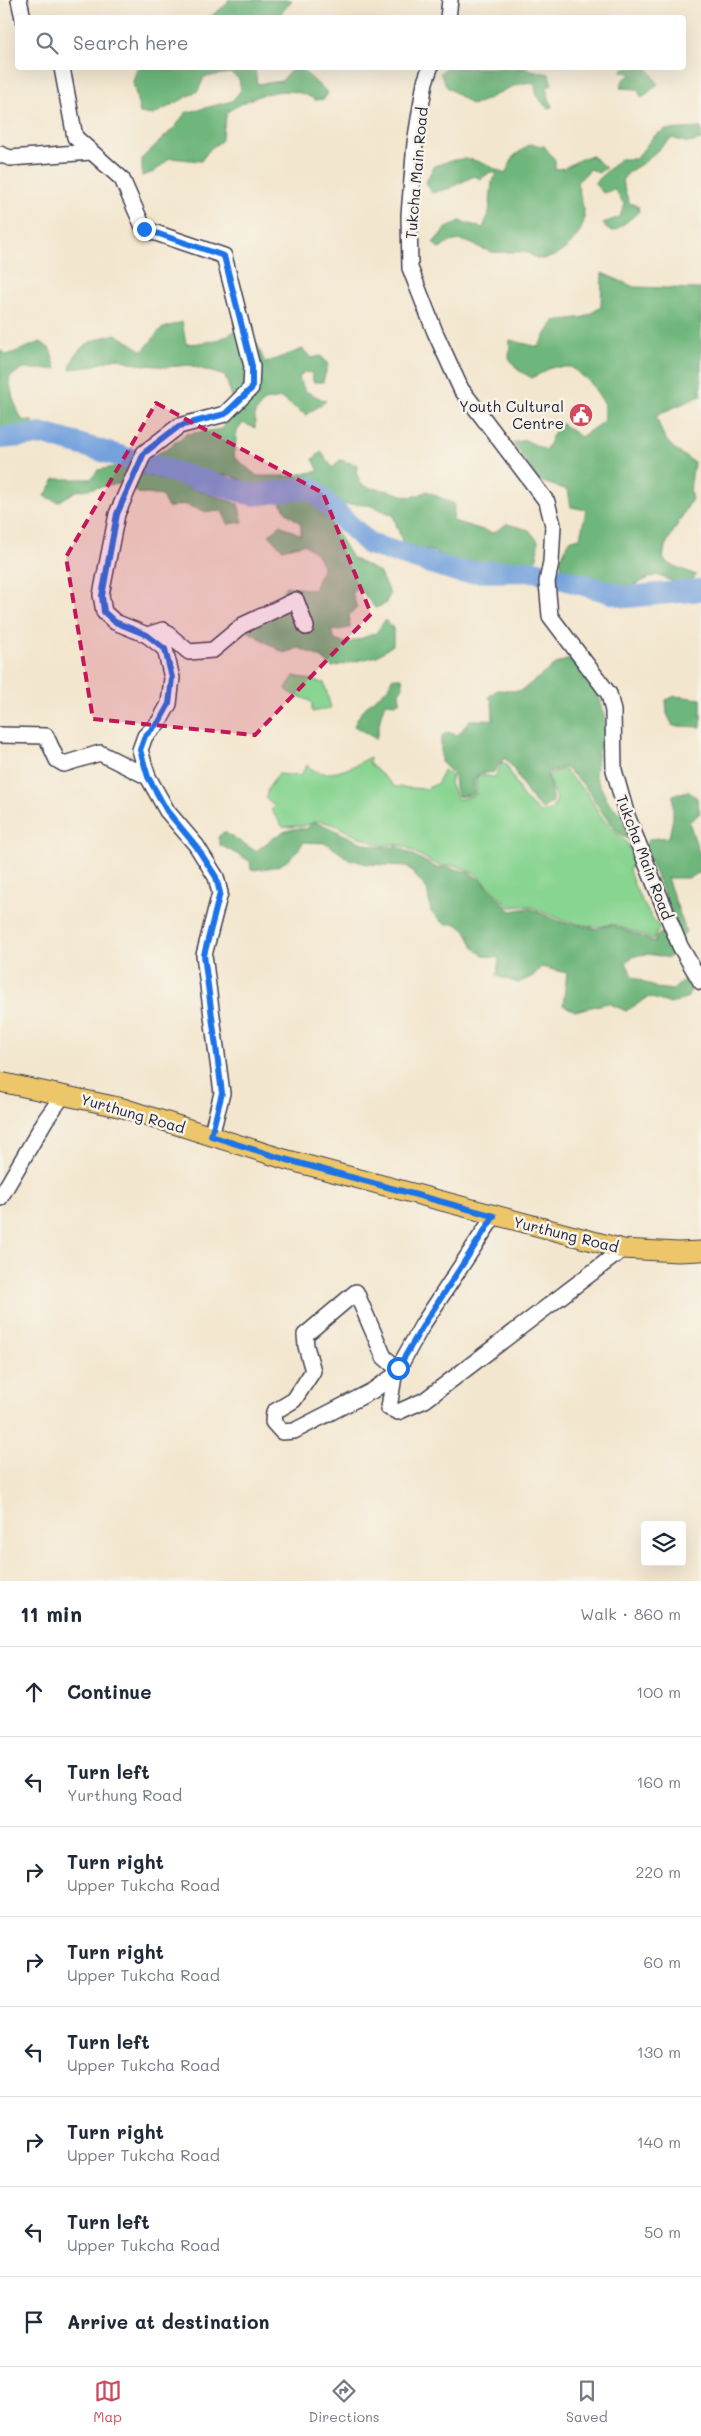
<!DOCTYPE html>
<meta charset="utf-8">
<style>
body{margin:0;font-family:Mali,sans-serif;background:#f2f2f3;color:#1f2937}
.controls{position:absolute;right:15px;bottom:15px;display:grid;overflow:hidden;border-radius:5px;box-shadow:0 5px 20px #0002}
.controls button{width:45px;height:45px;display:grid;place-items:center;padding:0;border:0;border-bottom:1px solid #e0e1e3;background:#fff;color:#1f2937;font:25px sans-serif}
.stop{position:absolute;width:15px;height:15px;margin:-11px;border:4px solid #1a73e8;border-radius:50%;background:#fff}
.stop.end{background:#1a73e8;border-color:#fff;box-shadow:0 1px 5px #0008}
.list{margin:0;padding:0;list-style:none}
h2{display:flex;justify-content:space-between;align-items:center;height:65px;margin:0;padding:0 20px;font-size:21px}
h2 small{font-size:16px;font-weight:400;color:#747a83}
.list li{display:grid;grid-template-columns:32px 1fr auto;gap:15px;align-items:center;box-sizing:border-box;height:90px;padding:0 20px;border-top:1px solid #e0e1e3}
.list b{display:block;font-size:19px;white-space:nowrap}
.list p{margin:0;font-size:16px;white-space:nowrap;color:#747a83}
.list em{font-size:16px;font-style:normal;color:#747a83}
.icon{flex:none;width:28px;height:28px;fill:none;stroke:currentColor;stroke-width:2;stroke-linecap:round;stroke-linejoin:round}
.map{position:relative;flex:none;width:701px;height:1581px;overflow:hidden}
.search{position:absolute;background:#fff;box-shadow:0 5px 20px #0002;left:15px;right:15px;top:15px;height:55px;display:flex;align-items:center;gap:12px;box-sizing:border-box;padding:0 18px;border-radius:5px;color:#747a83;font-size:19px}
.sheet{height:785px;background:#fff}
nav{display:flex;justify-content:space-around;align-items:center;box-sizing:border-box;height:70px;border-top:1px solid #e0e1e3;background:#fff;font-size:14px;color:#747a83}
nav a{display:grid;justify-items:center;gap:2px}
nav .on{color:#d1495b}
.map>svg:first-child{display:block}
</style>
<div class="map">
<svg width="701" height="1581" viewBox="0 0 701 1581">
<rect width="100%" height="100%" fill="#f7f3e8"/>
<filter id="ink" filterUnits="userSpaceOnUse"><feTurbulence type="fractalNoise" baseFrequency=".02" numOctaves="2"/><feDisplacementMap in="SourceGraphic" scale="10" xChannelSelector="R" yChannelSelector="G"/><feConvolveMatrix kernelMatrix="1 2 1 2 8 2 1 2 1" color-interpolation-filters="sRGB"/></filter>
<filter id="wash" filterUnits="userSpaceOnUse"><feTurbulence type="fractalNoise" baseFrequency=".0096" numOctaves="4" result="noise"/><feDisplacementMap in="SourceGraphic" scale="20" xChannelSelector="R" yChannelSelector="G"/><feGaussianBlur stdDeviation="1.12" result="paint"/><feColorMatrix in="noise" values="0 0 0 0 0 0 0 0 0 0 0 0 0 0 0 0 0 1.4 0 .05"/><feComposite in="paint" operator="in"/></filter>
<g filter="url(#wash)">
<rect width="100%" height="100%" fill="#f3e6ce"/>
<!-- green -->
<g fill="#88d491" stroke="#557b66">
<path d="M294,676L324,683L331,708L312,712V703C304,696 292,696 286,689Z"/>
<path d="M370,757L369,763L395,787L426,789L438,783L443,770L452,776L450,783L458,800L476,795V780L478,775L495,777L502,762L506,764L523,797L540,813L551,810L557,800L548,776L563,769L586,792L605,822L628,844L633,862L629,870C635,891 646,910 660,928L653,939L612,924L597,927L579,924L562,920L529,906L510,907L476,874L455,865L442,866L433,863L404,846L393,844L383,846L352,834L335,825L319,821L303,826L283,827L271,810L275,806L266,798L268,789L278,774L300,776L307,765C325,783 353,767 370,757Z"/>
</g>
<!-- forest -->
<g fill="#6eb67b" stroke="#486c5b">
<polygon points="228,0 292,0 278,17 210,17 227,4"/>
<path d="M137,68H165L170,71L189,68H255L257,84L282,81L290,71L300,68L328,93L324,99L315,100C288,81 252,96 227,112L221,141L210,149L201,161L170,158L154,172L142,176V158L176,126L185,113L232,101L241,90L239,79L231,73L204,77L198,91L153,115L140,113L133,82Z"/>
<path d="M445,68H524L549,74L552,85L546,88L552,107L547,108L537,96L535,85L531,82C505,85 496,98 472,105L447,87L440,73Z"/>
<polygon points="623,68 648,68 658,84 642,98 637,89 620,88 623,80 632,74 622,71"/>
<path d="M701,128V140L688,143L672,138C662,144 656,153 647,160C637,168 628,170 622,181L629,203L638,206L639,212L615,231L608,230L603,223L620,217L624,204L615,190L603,193L594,183L620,159H636L653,137L664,130Z"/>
<path d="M530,144L544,146L555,160V169C569,170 577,157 592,156L606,168L598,173L591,169L577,182C579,193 585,209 584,220C581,237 560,259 541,259C535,259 530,253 524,252C514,251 503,253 493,252C472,248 462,230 440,249L433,243L445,229L460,221L483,228L489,213L492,182L497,174L490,172L481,179L474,176L450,188L432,193L426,182L434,166C468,154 473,158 505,174L514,156Z"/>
<path d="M602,273L634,287L701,289V396L656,415C665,444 669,446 694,462C693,476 688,486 692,499L665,546L663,559L669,564L696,575L690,582L682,585L656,575L627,588L581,574L564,576L560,560L570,540L580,538L586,510L571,507L568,490L539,481L513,443L525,440L546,450L559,422L581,437L604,421V403L590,382L571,367H552L532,378L518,370L509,358L510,340L538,347L554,321L585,317L601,307Z"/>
<path d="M182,322L186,344C205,343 220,342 236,330L257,344L265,363L303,349L311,358L321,356L328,364L323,382H313L312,373L303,372L299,378L305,391L326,401L306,415L281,398L264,401L255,413V428L243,423L237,431L234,457L257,476H290L319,471L313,459L321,452L333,468L340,460L358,465L356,472L361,484C374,491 377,487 389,491C406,495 409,501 427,491L454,504L453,521L493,533L507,524L529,530L538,541L537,558L527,567H487L452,563L436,552L403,544L393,515L369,505L340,504L332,517V525L352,558L379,572L390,594L385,604L375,608L360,589L352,592L357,608L349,615L350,628L331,631L336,641L348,643L376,633L385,620L393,628V645L377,656L332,667L322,658L299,648L284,653L246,630C258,612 276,606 286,586L314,590L323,566L317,554L304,544L282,549L269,535L280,525L301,535V524L287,513L271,487L253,486L232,476L192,469L154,455L165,450L186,434L222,429L237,411L225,376L189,365L166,367L137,364L116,358L89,367L70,369C76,344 93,340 116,334L143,351L161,329Z"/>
<polygon points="41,342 50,349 56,369 21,369 9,378 13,399 22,420 32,421 35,425 0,433 0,350 7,355"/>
<polygon points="114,467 176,483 238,504 243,522 228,524 222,511 207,512 183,504 168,508 162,496 138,493 125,483 76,491 58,502 45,496 55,479 91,479 98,470"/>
<path d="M566,660L575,661C581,670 589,678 594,687C604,703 606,724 606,742L598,750L595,775L608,802L622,815L628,839C610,831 601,808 589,792C582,782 574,775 564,767L547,774L553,802L542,809C524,794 521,778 507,760L503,759L494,772L478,774L474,780V794L459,797L455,788L454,775L441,762V739L446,732L458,735L470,720H493L492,701L488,697L497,690L521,691L556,664Z"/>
<path d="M392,678H402L403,687L399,692L400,701L395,704L386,703C379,714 380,726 376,739L354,726C357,720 360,713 365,708C375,696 388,694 392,678Z"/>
<polygon points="675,696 701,699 701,727 673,726 667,714 666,700"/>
<polygon points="688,791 697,798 700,813 689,822 701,858 701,872 688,878 667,878 686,931 682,937 644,847 650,839 669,837 673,818 673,795"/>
<path d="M313,822C342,829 366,853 397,846L437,868L448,867L468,872L481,880L511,911L529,908L561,922L597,929L611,925L655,942V938L662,932L671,937L673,952L669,958C653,955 639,950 626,962L632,976L656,988L673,990L687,976L693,983L688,997L671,1004L649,997L626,1011L608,1003L575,1011L563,1005L567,973L541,967L533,976L518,983L497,976L499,958C465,956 477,936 458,925C455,923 450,924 447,924C441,923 435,916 431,912L427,889L407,866L367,864L349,859L326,843L304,842C287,865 280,868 251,870L250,861L220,845L218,837L224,832L256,851C273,839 284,826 306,829Z"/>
</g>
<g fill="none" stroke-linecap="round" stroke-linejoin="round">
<!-- river -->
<polyline stroke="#74a2dd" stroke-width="22" points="0,438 44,434 253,495 311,488 369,544 460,572 535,571 626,597 701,590"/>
</g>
</g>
<g filter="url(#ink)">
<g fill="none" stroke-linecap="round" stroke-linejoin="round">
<!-- minor casing -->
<g stroke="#413f51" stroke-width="18">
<g id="minor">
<polyline points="19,0 23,18"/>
<polyline points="448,18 450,0"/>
<polyline points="62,68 75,137 122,179 144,229 224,256 252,366 251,388 225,414 179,426 144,453 117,514 101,595 104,612 115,622 147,635 165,649 172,678 169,704 159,722 145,736 140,750 148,777 167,811 196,845 216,877 220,893 204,955 222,1093 211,1136"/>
<polyline points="430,68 425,82 415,143 409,215 410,268 435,332 461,389 547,502 553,525 551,562 547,582 550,616 609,694 613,711 614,770 627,816 680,946 701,982"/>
<polyline points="0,154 10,158 91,152"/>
<polyline points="147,635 163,630 189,652 213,650 243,625 296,600 306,627"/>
<polyline points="0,735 46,736 57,760 64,764 100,753 148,777"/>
<polyline points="0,1198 46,1119 64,1094"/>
<polyline points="494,1216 423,1324 398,1369 394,1376 389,1408 398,1412 425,1400 623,1249"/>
<polyline points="394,1376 372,1391 294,1431 282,1432 273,1422 274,1412 294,1400 313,1371 306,1346 305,1335 356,1292 384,1357 398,1369"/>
</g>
</g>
<!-- major casing -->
<g stroke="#413f51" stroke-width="21">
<polyline id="major" points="0,1082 123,1108 284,1159 623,1249 678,1252 701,1251"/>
</g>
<!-- minor -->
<use href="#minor" stroke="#fff" stroke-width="15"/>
<!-- major -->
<use href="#major" stroke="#ecc669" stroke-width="19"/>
</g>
</g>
<g fill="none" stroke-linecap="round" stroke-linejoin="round" filter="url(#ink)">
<!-- route -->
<polyline stroke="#1a73e8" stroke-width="6" points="144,229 224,256 252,366 252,388 225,414 179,426 144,453 117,514 102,596 104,612 115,622 147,635 165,649 172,678 169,704 159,722 145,736 140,750 148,777 167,811 196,846 216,877 220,893 204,955 222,1093 211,1136 284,1159 494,1216 424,1324 398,1368"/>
</g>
<!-- marked area -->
<path fill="#c2185b" fill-opacity="0.2" stroke="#c2185b" stroke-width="4" stroke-dasharray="10 6" stroke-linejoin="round" d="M156,403L323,493L371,614L255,735L93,719L66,557Z"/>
<!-- icons -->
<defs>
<g id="civic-disc" transform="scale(1.25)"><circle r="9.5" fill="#d1495b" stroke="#f7f3e8"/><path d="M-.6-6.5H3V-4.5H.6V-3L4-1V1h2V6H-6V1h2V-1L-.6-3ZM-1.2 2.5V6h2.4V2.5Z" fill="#fff"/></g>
</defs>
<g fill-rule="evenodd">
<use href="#civic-disc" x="581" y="415"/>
</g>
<g text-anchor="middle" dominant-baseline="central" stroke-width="5" stroke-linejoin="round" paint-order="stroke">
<!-- street labels -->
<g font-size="15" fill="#22223b" stroke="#f7f3e8">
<text transform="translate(416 173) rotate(-85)">Tukcha Main Road</text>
<text transform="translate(645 857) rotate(69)">Tukcha Main Road</text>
<text transform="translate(133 1113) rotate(16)">Yurthung Road</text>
<text transform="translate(566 1234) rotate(14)">Yurthung Road</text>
</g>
<!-- poi labels -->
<g font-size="15" fill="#22223b" stroke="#f7f3e8" text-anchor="end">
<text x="564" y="406">Youth Cultural<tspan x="564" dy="17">Centre</tspan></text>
</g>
</g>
</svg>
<div class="controls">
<button><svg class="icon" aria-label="layers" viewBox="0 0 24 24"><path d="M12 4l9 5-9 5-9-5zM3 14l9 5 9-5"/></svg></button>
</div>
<div class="stop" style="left:398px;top:1368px"></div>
<div class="stop end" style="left:144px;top:229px"></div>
<div class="search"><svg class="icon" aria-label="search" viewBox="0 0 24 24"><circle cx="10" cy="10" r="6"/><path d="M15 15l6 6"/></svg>Search here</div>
</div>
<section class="sheet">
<h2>11 min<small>Walk · 860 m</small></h2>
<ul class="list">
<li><svg class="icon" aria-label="ahead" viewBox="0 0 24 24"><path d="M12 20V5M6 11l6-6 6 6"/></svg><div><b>Continue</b></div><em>100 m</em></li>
<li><svg class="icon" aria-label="left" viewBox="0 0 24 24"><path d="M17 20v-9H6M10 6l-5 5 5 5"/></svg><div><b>Turn left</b><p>Yurthung Road</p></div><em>160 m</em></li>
<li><svg class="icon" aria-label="right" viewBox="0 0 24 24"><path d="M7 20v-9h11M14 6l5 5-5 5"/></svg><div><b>Turn right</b><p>Upper Tukcha Road</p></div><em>220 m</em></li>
<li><svg class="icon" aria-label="right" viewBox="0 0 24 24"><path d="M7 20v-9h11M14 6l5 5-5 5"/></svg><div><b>Turn right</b><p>Upper Tukcha Road</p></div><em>60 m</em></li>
<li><svg class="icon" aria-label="left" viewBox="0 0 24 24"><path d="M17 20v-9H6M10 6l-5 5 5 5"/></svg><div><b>Turn left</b><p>Upper Tukcha Road</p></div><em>130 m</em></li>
<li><svg class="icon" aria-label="right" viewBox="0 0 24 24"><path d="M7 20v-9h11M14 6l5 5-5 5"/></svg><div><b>Turn right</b><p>Upper Tukcha Road</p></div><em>140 m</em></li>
<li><svg class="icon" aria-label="left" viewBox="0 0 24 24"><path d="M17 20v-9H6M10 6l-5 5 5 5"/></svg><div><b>Turn left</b><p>Upper Tukcha Road</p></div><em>50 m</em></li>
<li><svg class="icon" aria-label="arrive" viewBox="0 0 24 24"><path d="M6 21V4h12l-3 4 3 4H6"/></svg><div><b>Arrive at destination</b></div></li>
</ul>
</section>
<nav>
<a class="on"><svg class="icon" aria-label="map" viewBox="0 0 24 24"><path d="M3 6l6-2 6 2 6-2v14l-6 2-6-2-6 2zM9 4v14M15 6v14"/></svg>Map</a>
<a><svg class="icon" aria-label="directions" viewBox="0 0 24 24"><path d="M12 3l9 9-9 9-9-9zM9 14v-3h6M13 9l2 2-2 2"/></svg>Directions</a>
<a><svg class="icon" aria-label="saved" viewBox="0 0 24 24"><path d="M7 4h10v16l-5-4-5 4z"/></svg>Saved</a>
</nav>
